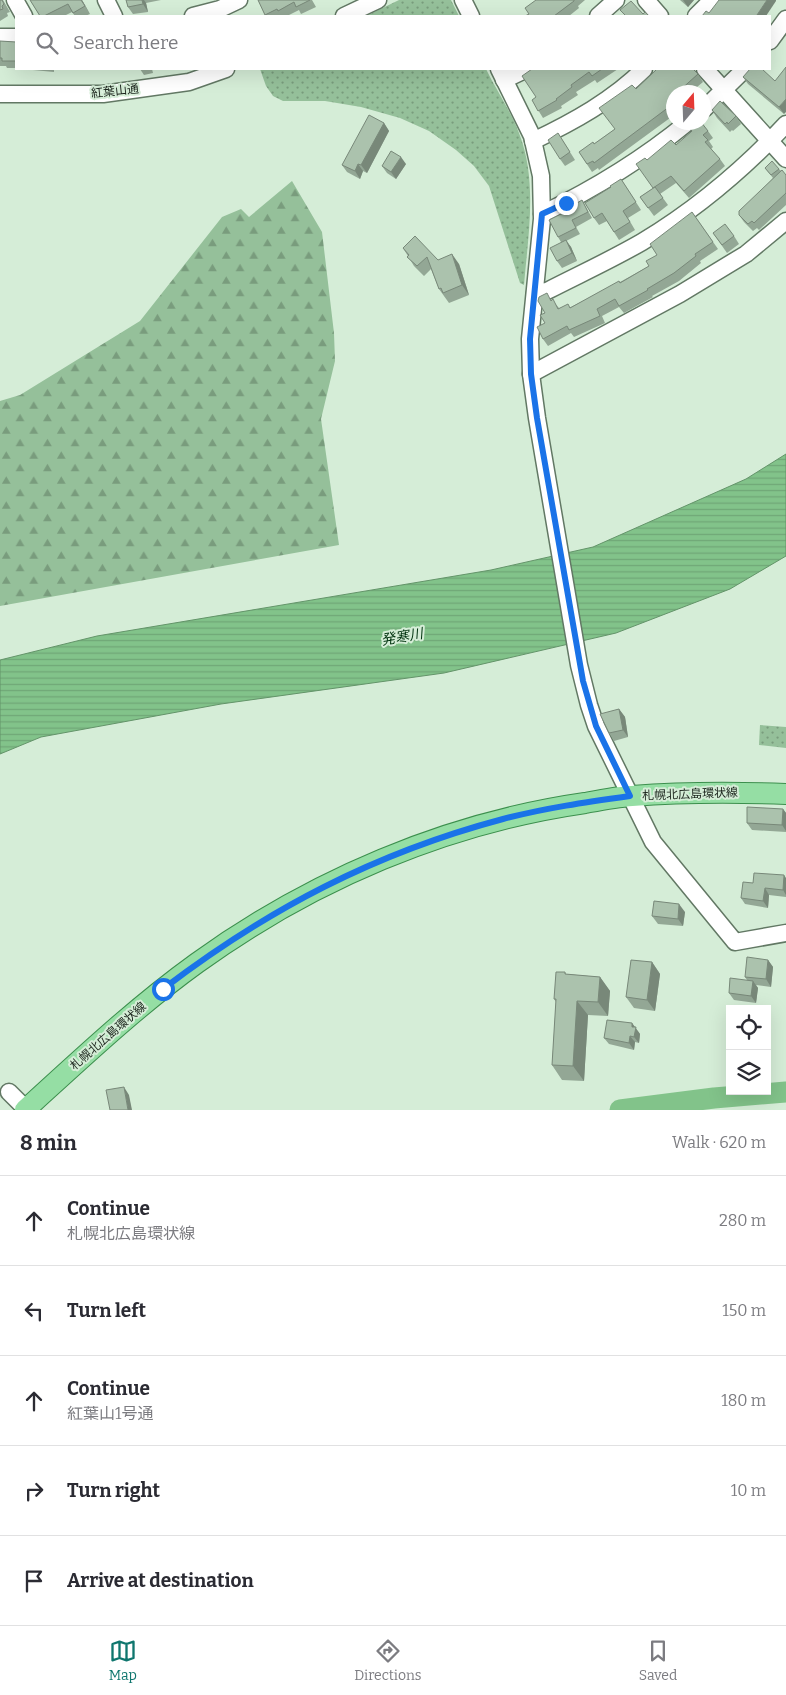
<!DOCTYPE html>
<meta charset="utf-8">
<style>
body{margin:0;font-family:Bitter,"Noto Sans JP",serif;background:#f2f2f3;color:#2b2b33}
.controls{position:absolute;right:15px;bottom:15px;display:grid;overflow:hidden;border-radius:0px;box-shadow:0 5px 20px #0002}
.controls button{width:45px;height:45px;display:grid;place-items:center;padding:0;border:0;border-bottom:1px solid #e1e1e2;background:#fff;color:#2b2b33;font:25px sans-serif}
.compass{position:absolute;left:666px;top:85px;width:45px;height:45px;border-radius:50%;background:#fff;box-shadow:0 5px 20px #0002;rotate:19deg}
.stop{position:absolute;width:15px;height:15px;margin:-11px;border:4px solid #1a73e8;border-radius:50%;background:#fff}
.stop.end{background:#1a73e8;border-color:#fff;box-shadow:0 1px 5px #0008}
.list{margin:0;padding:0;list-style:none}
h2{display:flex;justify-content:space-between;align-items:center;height:65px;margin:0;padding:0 20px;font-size:21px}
h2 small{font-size:16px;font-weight:400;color:#7c7c81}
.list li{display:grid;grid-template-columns:32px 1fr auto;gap:15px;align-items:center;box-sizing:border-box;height:90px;padding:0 20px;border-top:1px solid #e1e1e2}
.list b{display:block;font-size:19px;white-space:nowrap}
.list p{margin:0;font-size:16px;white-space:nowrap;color:#7c7c81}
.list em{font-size:16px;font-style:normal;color:#7c7c81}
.icon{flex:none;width:28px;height:28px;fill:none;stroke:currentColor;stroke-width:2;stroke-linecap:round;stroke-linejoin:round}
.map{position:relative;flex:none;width:786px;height:1110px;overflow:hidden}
.search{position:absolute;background:#fff;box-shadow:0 5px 20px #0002;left:15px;right:15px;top:15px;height:55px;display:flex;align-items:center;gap:12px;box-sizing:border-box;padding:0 18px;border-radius:0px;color:#7c7c81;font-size:19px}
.sheet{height:515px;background:#fff}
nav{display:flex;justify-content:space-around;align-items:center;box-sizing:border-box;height:70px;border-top:1px solid #e1e1e2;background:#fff;font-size:14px;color:#7c7c81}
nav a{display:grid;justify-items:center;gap:2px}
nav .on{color:#0f766e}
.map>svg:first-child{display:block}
</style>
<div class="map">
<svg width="786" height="1110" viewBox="0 0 786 1110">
<defs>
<pattern id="forest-firs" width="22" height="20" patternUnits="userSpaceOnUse" patternTransform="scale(1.25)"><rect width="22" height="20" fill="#95c09a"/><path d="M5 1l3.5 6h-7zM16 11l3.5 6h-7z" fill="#799c7d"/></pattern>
<pattern id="park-dots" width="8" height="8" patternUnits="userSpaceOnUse" patternTransform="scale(1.25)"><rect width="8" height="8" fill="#95c09a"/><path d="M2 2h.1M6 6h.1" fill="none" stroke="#799c7d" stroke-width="1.8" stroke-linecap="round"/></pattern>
<pattern id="water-rules" width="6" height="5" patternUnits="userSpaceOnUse" patternTransform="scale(1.25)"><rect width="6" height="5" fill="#82c38a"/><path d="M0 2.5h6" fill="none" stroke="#70a777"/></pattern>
</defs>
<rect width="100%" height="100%" fill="#d5edd7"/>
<!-- forest -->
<polygon fill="url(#forest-firs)" points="292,181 322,232 334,333 335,361 321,419 339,545 0,606 0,401 20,395 140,321 222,217 241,209 249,217"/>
<!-- park -->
<g fill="url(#park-dots)">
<polygon points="399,0 451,0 459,16 366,16"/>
<path d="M260,69H486C496,90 511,111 519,133C538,181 528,236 524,285L520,283L489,186L474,166L456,150L429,131L400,118L361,107L325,101H283L273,96L266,86Z"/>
<polygon points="760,725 786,727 786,748 759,745"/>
</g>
<!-- water -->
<polygon fill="url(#water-rules)" stroke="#639469" points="786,454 786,556 730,589 616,633 444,673 221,704 41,737 0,754 0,660 97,636 491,570 593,547 746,479"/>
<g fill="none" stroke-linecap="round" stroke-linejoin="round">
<!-- river -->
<polyline stroke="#82c38a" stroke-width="21" points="620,1110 714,1098 786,1092"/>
<!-- minor casing -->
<g stroke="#627864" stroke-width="19">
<g id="minor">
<polyline points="15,0 24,16"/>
<polyline points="106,0 114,16"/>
<polyline points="463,0 471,16"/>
<polyline points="646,0 660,16"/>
<polyline points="193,16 220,9 239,0"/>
<polyline points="344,16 378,0"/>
<polyline points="598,16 616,0"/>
<polyline points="696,16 712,0"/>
<polyline points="0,37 16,37"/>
<polyline points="770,41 786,19"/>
<polyline points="499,69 532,136 541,176 542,219 530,339 531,374 537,418 579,665 589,705 596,726 653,842 735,942 786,933"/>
<polyline points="705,69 786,159"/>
<polyline points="504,80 527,69"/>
<polyline points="0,94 103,94 189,82 226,69"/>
<polyline points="704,109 745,69"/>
<path d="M533,141C573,122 613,100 644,69"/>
<path d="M542,214C594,189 643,159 688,122"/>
<path d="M535,293L547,291C578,275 611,260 642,242C695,210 743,170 786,124"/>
<polyline points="531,374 680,294 746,254 786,221"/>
<polyline points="9,1092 26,1109"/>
</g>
</g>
<!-- major casing -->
<g stroke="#3c8f4d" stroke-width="22">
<path id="major" d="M25,1110C81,1059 136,1007 197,963C312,880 446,823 585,803C601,800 616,797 632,796C683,792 735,792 786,794"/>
</g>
<!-- minor -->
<use href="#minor" stroke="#fff" stroke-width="16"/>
<!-- major -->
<use href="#major" stroke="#95dea4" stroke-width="20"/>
</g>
<!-- wall -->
<g fill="#93a795">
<polygon points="0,0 3,0 10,12 7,13 8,16 0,21"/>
<polygon points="30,0 82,0 90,14 85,16 75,16 72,12 64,16 40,16"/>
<polygon points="126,0 161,0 146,3 148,12 133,14 128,7"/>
<polygon points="258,0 312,0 316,7 301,14 299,10 287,16 266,16"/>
<polygon points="536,0 585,0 578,6 579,8 569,16 525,16 529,14"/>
<polygon points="680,0 694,0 688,7"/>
<polygon points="0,41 16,42 16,68 7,68 6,66 0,66"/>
<polygon points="32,69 54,69 54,72 33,70"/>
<polygon points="140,69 152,69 153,73 144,75"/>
<polygon points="532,69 618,69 597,83 595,80 576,92 578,95 561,106 562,108 543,118 532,100 536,97"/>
<polygon points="698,74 703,82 691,92 674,92 674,115 599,170 598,168 592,172 579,152 594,144 615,129 636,89"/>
<polygon points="743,77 775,81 784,114 748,84"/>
<polygon points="712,110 736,116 741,124 733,131 732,130 730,132 717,118"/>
<polygon points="384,123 389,131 367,173 363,171 360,179 347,172 342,165"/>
<polygon points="708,131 713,138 709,141 713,147 711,149 720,159 725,166 689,198 676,183 660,194 668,205 654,216 640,197 653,188 647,160"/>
<polygon points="558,133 575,160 565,166 560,159"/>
<polygon points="406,164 396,179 387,173 382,166"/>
<polygon points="765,168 779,169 786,175 786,205 759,230 757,228 753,231 744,222 739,215 773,178"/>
<polygon points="621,179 641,210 628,218 635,230 619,240 607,221 599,225 594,218 611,187"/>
<polygon points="582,200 592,218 576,227 580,234 566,241 571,247 577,261 562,268 557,261 561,242 558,237 573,208"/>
<polygon points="692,212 718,249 700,261 701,263 679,281 652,296 653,297 624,313 619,307 602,316 605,323 574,337 571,333 548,346 543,339 545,323 545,313 552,300 559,308 571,307 620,282 649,266"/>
<polygon points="713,233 734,236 739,244 727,253"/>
<polygon points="403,248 438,260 459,264 469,295 449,303 439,289 431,269 424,276 414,266"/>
<polygon points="619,709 625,717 628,737 614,741 609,733"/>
<polygon points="783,809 786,813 786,832 752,830 747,823"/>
<polygon points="786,878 786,897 769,895 768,908 745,904 741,898 753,883"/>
<polygon points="685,912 683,926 658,924 652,916"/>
<polygon points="768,960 773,967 771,987 756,985 758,988 756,1003 734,1000 729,993 747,980 745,977"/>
<polygon points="652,962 660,974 655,1011 634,1008 626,997"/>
<polygon points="565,972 566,974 600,977 610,991 608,1016 588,1015 584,1081 562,1080 552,1065 556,1002 554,999"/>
<polygon points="632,1023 640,1034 639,1043 635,1042 634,1050 609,1044 604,1038"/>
</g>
<!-- shaded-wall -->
<g fill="#788879">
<polygon points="81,0 82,0 90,14 85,6"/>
<polygon points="142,0 144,0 146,3 148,12 143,4"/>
<polygon points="683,0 694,0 688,7"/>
<polygon points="767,0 776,0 776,1 766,16 758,16 757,15"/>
<polygon points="786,99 786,112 784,114 779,107"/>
<polygon points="384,123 389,131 367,173 361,165"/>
<polygon points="401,157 406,164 396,179 391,172"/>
<polygon points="358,164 363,171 360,179 355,171"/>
<polygon points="566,240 571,247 577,261 572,253"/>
<polygon points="452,254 459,264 469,295 462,285"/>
<polygon points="619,709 625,717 628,737 623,730"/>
<polygon points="783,809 786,813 786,831 782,825"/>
<polygon points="784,875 786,878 786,895 783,890"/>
<polygon points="765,888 769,895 768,908 763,901"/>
<polygon points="679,904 685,912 683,926 678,919"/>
<polygon points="768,960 773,967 771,987 766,979"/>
<polygon points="652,962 660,974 655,1011 647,1000"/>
<polygon points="600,977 610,991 608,1016 598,1002"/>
<polygon points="753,981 758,988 756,1003 751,996"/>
<polygon points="577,1001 588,1015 584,1081 573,1066"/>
<polygon points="632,1023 640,1034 639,1043 634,1037 632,1027"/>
<polygon points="630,1036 635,1042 634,1050 629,1043"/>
<polygon points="124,1087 129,1095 132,1110 128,1110"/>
</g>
<!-- building -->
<g fill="#abc2ad" stroke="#788879">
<polygon points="0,0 2,0 4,4 2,6 3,9 0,10"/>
<polygon points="30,0 81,0 85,6 73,13 68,4 44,16 40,16"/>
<polygon points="126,0 142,0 143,4 128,7"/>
<polygon points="258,0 310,0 296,7 294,2 278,11 277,9 265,15"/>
<polygon points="536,0 574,0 574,1 554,16 525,16 529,14 525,8"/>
<polygon points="719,0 767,0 757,15 759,16 702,16 706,11 709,13"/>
<polygon points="631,1 643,14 645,12 649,16 626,16 620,10"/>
<polygon points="0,41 16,42 16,61 2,61 2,58 0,58"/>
<polygon points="786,67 786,99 779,107 743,77 750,69 762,69 775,81"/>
<polygon points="532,69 602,69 592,76 589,72 571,85 572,87 556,99 557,100 538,111 532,100 536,97 522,76"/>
<polygon points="657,69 693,69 698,74 678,92 674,92 674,97 671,99 673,104 594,163 593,161 587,164 579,152 593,142 594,144 615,129 599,108 632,85 636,89"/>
<polygon points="720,101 736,116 728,124 727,122 725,124 712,110"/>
<polygon points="369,115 384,123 361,165 358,164 355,171 342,165"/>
<polygon points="697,122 701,122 708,131 703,135 708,140 705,142 720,159 684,191 671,176 653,188 636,164 645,158 647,160 671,140 676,145 692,131 690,129"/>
<polygon points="558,133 570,152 560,159 548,140"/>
<polygon points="391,151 401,157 391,172 382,166"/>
<polygon points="772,161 779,169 771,175 765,168"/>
<polygon points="782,170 786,175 786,193 754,223 752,221 748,224 739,215 739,211"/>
<polygon points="621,179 636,202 623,211 630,222 614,232 602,213 594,218 585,203 611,187 610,186"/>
<polygon points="655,187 663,198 648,208 640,197"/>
<polygon points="582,200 588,212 572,220 576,228 558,237 549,220 573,208 572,206"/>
<polygon points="692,212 713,242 695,254 696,256 674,273 647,289 648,290 619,306 615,299 597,309 600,316 569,330 567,326 543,339 537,327 545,323 540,315 545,313 538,301 539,297 547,293 551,301 553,299 558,309 568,304 570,308 619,281 620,283 649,266 646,261 657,255 650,244"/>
<polygon points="725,224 734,236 722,245 713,233"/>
<polygon points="415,236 438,260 452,254 462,285 443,293 441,288 439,289 427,257 417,266 407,257 409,255 403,248"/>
<polygon points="566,240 572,253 557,261 550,248"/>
<polygon points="619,709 623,730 609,733 600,714"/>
<polygon points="747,807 783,809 782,825 747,823"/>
<polygon points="754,873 784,875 783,890 765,888 763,901 741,898 743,882 753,883"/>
<polygon points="654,901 679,904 678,919 652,916"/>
<polygon points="747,957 768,960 766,979 745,977"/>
<polygon points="631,960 652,962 647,1000 626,997"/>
<polygon points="556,972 565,972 565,974 600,977 598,1002 577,1001 573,1066 552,1065 556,999 554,999"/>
<polygon points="730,978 753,981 751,996 729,993"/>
<polygon points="607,1020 632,1023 632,1027 636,1027 634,1037 630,1036 629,1043 604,1038"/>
<polygon points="124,1087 128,1110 110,1110 106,1090"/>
</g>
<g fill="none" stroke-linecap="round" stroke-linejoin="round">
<!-- route -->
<path stroke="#1a73e8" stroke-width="6" d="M163,989C268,909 375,853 503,819C545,808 587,802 630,796L596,726L583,681L537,418L531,374L530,339L542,214L566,203"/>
</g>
<g text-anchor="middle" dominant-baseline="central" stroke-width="4" stroke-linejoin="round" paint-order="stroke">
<!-- street labels -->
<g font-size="12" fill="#1c251d" stroke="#d5edd7">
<text transform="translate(115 91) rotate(-6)">紅葉山通</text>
<text transform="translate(690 794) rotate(-2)">札幌北広島環状線</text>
<text transform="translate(108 1036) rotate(-41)">札幌北広島環状線</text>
</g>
<!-- water labels -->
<g font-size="14" font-style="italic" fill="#023410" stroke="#d5edd7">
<text transform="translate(402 637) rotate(-10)">発寒川</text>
</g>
</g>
</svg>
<div class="controls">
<button><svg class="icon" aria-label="locate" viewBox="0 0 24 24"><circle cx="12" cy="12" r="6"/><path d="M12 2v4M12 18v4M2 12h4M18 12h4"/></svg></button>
<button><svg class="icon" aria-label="layers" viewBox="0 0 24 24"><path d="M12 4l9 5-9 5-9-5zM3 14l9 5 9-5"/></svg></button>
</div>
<svg class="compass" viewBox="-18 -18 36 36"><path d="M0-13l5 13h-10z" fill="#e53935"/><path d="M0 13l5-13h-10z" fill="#7c7c81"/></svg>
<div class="stop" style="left:163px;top:989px"></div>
<div class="stop end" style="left:566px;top:203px"></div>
<div class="search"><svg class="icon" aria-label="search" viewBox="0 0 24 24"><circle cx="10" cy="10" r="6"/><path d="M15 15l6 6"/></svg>Search here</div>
</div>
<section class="sheet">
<h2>8 min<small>Walk · 620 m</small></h2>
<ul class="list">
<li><svg class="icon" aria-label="ahead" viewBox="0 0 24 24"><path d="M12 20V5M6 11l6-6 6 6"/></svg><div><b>Continue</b><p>札幌北広島環状線</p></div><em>280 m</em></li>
<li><svg class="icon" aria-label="left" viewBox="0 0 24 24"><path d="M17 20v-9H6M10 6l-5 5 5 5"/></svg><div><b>Turn left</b></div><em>150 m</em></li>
<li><svg class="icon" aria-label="ahead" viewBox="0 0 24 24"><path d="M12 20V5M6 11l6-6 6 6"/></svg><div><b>Continue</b><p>紅葉山1号通</p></div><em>180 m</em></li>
<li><svg class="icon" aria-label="right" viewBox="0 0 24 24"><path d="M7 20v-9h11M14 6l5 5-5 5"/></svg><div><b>Turn right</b></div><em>10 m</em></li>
<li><svg class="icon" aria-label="arrive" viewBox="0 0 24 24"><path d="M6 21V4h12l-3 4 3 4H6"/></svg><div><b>Arrive at destination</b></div></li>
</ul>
</section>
<nav>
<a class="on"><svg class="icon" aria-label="map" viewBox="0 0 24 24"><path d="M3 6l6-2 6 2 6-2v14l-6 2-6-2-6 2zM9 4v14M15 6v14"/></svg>Map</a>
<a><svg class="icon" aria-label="directions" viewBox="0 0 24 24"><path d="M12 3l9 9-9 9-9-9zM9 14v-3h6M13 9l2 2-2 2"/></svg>Directions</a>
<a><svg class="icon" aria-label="saved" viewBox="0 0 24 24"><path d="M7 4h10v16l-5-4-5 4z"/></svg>Saved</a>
</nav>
